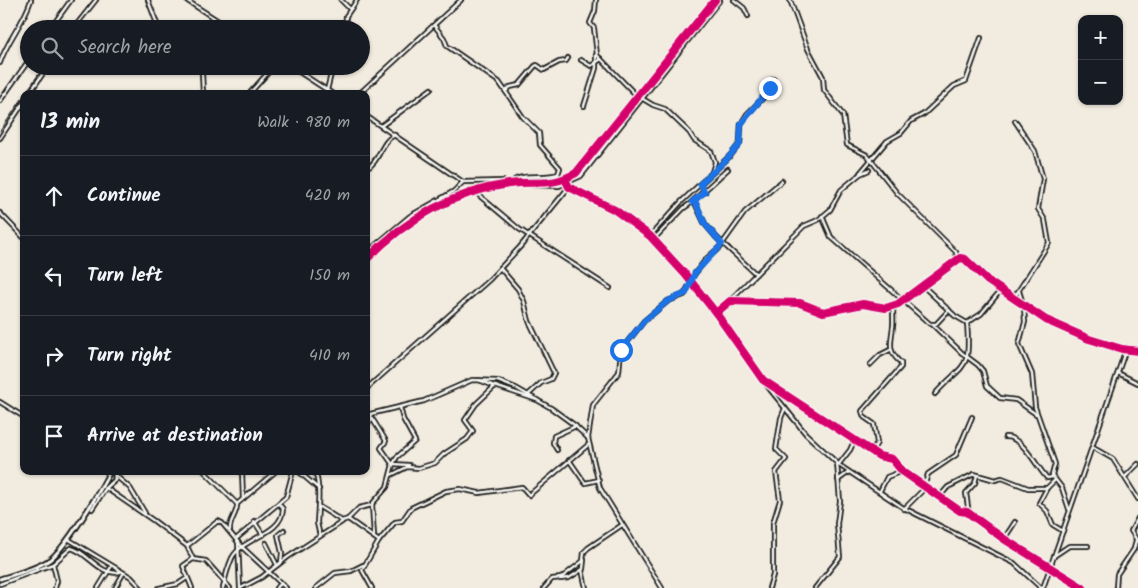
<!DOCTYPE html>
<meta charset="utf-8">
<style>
body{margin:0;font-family:Kalam,sans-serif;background:#20242c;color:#f1f3f6}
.controls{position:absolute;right:15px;top:15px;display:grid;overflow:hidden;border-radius:10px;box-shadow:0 1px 4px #0004}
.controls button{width:45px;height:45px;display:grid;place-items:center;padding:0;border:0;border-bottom:1px solid #363941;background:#171b24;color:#f1f3f6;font:25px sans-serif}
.stop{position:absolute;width:15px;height:15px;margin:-11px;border:4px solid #1a73e8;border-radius:50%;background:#fff}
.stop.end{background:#1a73e8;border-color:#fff;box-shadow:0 1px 5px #0008}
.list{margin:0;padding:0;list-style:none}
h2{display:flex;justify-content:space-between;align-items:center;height:65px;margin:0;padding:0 20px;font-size:21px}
h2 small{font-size:16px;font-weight:400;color:#9ea1a6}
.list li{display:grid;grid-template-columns:32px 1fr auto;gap:15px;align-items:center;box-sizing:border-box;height:80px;padding:0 20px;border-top:1px solid #363941}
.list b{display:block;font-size:19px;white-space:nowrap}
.list em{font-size:16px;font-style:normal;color:#9ea1a6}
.icon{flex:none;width:28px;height:28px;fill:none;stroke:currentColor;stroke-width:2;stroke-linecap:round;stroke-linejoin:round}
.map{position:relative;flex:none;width:1138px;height:588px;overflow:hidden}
.search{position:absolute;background:#171b24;box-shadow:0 1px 4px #0004;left:20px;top:20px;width:350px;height:55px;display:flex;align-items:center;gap:12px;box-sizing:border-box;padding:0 18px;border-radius:28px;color:#9ea1a6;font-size:19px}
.panel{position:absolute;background:#171b24;box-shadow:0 1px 4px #0004;left:20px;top:90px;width:350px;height:385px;border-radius:10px}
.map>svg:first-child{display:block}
</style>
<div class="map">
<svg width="1138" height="588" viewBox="0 0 1138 588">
<rect width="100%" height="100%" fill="#f2ece0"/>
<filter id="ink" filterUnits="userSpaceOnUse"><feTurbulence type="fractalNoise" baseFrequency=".02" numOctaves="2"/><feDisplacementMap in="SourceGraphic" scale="10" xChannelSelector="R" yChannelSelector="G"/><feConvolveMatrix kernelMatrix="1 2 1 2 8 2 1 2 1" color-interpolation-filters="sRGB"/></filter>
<g filter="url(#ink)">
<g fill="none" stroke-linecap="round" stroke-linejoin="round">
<!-- minor casing -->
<g stroke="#1c1c1c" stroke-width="6">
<g id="minor">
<polyline points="148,0 159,29"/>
<polyline points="186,0 231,29"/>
<polyline points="341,0 350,9"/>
<polyline points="596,0 595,11 590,23 594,28 597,55 637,96"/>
<polyline points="734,0 744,8 748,16"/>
<polyline points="790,0 808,49 823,77 824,90 843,115 847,145 867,155 897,193 956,252 957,258"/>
<path d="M434,25L444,38L447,46L499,82L523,117L539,133L540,145L560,168L558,174C546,179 518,172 511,183"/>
<polyline points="50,29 71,0"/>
<polyline points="73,29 96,0"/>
<polyline points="345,29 346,16 357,0"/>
<polyline points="581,60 591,66 601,59"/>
<path d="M0,63C7,40 24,23 31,0"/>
<polyline points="199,66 202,73 203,94"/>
<polyline points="290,66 333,94"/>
<polyline points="327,90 333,66"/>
<polyline points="506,91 510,87 519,85 535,66 537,65 544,70 559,62 566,61 568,58"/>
<polyline points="29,94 48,66"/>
<polyline points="249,94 274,66"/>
<polyline points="359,94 461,0"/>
<polyline points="643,99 653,105 665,109 689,132 694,140 711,151 715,162 712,172"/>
<polyline points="0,101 29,60"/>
<polyline points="584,106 596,68 596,55"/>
<polyline points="366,116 463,182 503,181 509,183"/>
<polyline points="381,126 431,89"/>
<polyline points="0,138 24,102"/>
<path d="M366,169C380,162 381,140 395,135"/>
<polyline points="860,173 887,141 901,133 911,121 924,114 954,86 966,81 981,38"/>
<polyline points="527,182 528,185 559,186 581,176 720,0"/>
<polyline points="567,183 569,187 615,210 650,236 685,274 716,313 763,380 879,456 892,459 902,471 960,511 967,512 1004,539 1083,588"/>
<polyline points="700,184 705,192"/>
<polyline points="475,192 519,229 610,288"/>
<polyline points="693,201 728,169"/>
<polyline points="0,213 24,238"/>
<polyline points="822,216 831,237 930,324 936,324 949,310"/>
<polyline points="650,236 681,202 731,155 740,143 741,124 747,114 765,96 773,79"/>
<polyline points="653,240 684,208 694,201 705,224 716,237 756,274"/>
<polyline points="366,253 410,216 454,191 463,182"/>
<polyline points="500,268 518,289 524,301 529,321 554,373 551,379 541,383 528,395"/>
<polyline points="690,280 706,259 720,247 745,212 782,181"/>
<polyline points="923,286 955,316 967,323 981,314 1001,290"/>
<polyline points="1019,291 1024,307 1025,322 1019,344 1032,374 1035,407 1055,464 1052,475 1062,488 1069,509"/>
<polyline points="1009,296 1017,293 1049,243 1045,220 1038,209 1043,179 1035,151 1015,121"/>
<polyline points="730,300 804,226 818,220 830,210 841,190 860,174 869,170"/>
<polyline points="716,313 730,301 800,303 823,312 863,304 886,308 898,304 960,258 965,259 988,281 1046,320 1089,339 1122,349 1138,351"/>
<polyline points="933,325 962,353 978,365 983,371 987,386 1000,398 1016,400 1036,414"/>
<polyline points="870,365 880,355 890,350"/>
<polyline points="1118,373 1138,383"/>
<polyline points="479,380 494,386"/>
<polyline points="764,382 806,434 839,465 902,507 1014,563 1041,588"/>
<polyline points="366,389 490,279 520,247 569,187"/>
<path d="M935,394C964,362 971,372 967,323"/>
<polyline points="0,402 24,417"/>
<polyline points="366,415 424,401 472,380 498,381 516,388 551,408 573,424 588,438"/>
<polyline points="370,415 386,441 381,448 393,465"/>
<polyline points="366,425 372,420"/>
<path d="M1005,437C1022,436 1036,466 1047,478L1053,477"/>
<polyline points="1092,447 1113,459 1138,499"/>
<polyline points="557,450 553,443 554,436 576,426"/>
<path d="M872,451L877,443L874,424L864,417L862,411L901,367V363C887,351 891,343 893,326C894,320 892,313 894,306"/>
<polyline points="569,460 585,483 599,480"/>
<polyline points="393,464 409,465"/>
<polyline points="839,464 850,450 855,439"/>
<polyline points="204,471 237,504"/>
<polyline points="242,471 243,499"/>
<polyline points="298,471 319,489"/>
<path d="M315,471C319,482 319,493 318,506L342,521L348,519L379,541L362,570L372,588"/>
<polyline points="391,475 407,467 419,468 435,463 444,454 467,439 473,431 465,420 476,404 495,386 537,400"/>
<polyline points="116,476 130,488 145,513"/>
<polyline points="1125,477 1138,464"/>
<polyline points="838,480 849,472"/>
<polyline points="1047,488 1039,503 1047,511 1053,525 1063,531"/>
<polyline points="880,491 887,477 902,471"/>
<polyline points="941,495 948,487 974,474 995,480 1002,478 1028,488 1047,488 1055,480"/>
<polyline points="318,506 317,523 320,536"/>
<polyline points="92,509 106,488 154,521 187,546"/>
<polyline points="904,509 923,490 928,474 956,455 972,417"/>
<polyline points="969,514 966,493 975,483 977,475"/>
<polyline points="1138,518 1131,531 1138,542"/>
<polyline points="348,519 359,508 372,505"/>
<polyline points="254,521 263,535"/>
<path d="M230,530C229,520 238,513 237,504L276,471"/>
<polyline points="374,536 372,504 387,487 393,464 397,457 415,441 403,419 400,407"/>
<polyline points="68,539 131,577 141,588"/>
<polyline points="236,539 286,497 293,471"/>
<polyline points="1004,539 1015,522"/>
<polyline points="379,541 395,522 402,521 411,508 446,491 460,489 479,493 522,487 529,495 588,445"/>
<polyline points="238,542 240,588"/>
<polyline points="266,543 277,565"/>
<polyline points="1054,556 1069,546 1088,546"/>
<polyline points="281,562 282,553 278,535 284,530"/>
<polyline points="582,570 586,588"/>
<polyline points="560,579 569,578 583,569 584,560"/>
<polyline points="0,584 53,564"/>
<path d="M55,588L57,581L53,564L71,548C88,552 100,577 120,572"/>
<polyline points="98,588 111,567"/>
<polyline points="115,588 123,574"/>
<polyline points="159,588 178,584 187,578"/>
<polyline points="192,588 183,566 193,559"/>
<path d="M223,588C225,578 228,567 232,558C243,537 282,535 283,509L279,504"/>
<polyline points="230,588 206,561 193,559 187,546 218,521 222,523 242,547 286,588"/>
<polyline points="241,588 262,577 288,557 342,522"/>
<polyline points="276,588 281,584"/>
<polyline points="316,588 335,573 351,571 363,565"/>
<polyline points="544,588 552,579 561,578 583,561 584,552 588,548 622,525"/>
<polyline points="662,588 600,488 588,438 593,405 619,372 621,350 644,321 668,301 684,295 691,282"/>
<polyline points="769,588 773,575 773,523 780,500 776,472 786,459 776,449 781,418 785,408"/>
<polyline points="815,588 840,557 837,524 840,501 837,463"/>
<polyline points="1043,588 1126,349"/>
<polyline points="1116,588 1117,574 1134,549 1136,540"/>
</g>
</g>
<!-- tertiary casing -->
<g stroke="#1c1c1c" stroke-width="7">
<g id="tertiary">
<path d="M366,260C406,219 452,192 509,184C536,180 550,188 576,173L715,0"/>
<polyline points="106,488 115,480 115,471"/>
<path d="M0,579C16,574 33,570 48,561C64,551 101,490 110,471"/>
</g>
</g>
<!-- minor -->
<use href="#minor" stroke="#f6f6f2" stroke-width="2.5"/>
<!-- tertiary -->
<use href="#tertiary" stroke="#f6f6f2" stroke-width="3"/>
<!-- rail -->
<g stroke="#1c1c1c" stroke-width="1">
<polyline points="70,29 93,0"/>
<polyline points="25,94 44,66"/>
<polyline points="0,131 24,96"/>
</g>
<!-- cycleway casing -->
<g stroke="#f6f6f2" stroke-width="11">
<g id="cycleway">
<polyline points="567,183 569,187 615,210 650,236 685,274 716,313 763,380 879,456 892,459 902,471 960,511 967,512 1004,539 1083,588"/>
<path d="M366,260C406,219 452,192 509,184C536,180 550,188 576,173L715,0"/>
<polyline points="716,313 730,301 800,303 823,312 863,304 886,308 898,304 960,258 965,259 988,281 1046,320 1089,339 1122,349 1138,351"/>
</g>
</g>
<!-- cycleway -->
<use href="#cycleway" stroke="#d6006c" stroke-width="8"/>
</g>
</g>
<g fill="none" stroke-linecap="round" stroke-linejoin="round" filter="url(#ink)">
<!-- route -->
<polyline stroke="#1a73e8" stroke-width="6" points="621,350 644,321 668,301 686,293 695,273 722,244 705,224 696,203 692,202 705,192 700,184 726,160 740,144 741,124 770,88"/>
</g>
</svg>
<div class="controls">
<button>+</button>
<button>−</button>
</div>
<div class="stop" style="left:621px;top:350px"></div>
<div class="stop end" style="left:770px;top:88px"></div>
<div class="search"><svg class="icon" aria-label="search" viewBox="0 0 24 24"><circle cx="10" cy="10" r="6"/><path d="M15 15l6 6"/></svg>Search here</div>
<section class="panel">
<h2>13 min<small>Walk · 980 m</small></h2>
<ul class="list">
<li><svg class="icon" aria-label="ahead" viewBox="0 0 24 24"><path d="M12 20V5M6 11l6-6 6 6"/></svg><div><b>Continue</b></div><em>420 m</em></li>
<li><svg class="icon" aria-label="left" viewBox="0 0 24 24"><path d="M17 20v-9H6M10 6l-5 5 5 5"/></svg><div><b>Turn left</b></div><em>150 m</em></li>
<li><svg class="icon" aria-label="right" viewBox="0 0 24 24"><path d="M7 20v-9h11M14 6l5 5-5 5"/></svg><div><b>Turn right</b></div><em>410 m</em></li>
<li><svg class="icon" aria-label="arrive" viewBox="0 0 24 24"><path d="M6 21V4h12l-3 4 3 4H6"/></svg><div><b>Arrive at destination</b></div></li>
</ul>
</section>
</div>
